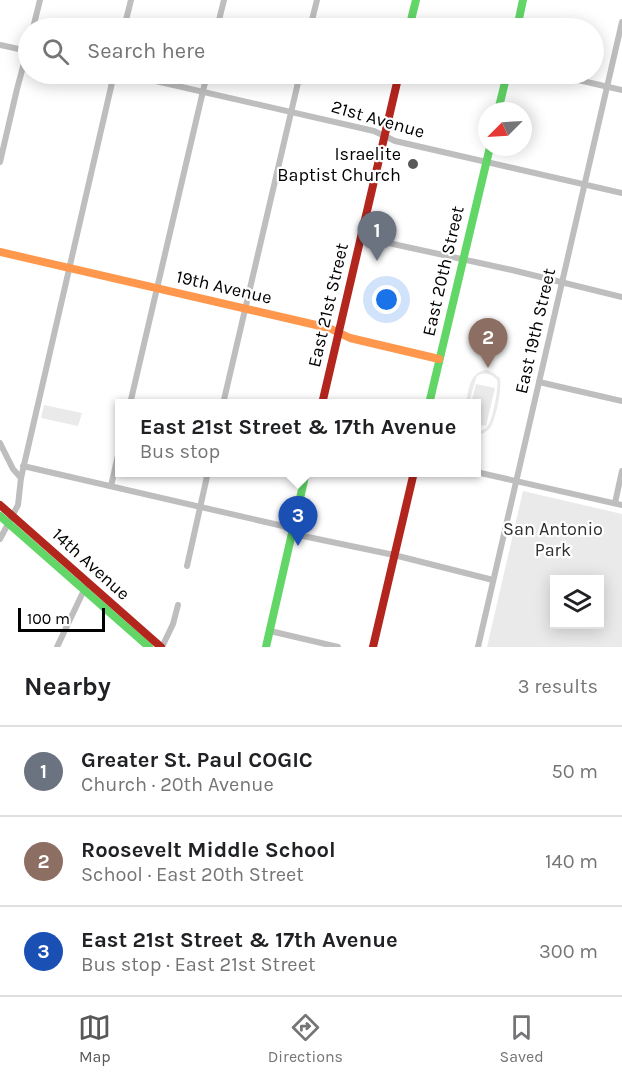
<!DOCTYPE html>
<meta charset="utf-8">
<style>
body{margin:0;font-family:Karla,sans-serif;background:#f6f6f6;color:#202124}
.controls{position:absolute;right:18px;bottom:18px;display:grid;overflow:hidden;border-radius:0px;box-shadow:0 3px 15px #0003}
.controls button{width:54px;height:54px;display:grid;place-items:center;padding:0;border:0;border-bottom:2px solid #e0e0e0;background:#fff;color:#202124;font:30px sans-serif}
.compass{position:absolute;left:478px;top:102px;width:54px;height:54px;border-radius:50%;background:#fff;box-shadow:0 3px 15px #0003;rotate:246deg}
.scale{position:absolute;left:18px;bottom:15px;width:87px;box-sizing:border-box;padding-left:6px;border:3px solid #000;border-top:0;font-size:16px;line-height:21px;white-space:nowrap;color:#000;-webkit-text-stroke:4px #fff;paint-order:stroke}
.you{position:absolute;left:387px;top:300px;width:21px;height:21px;margin:-15px;border:4px solid #fff;border-radius:50%;background:#1a73e8;box-shadow:0 0 0 9px #1a73e833}
.badge{display:grid;place-items:center;width:39px;height:39px;border-radius:50%;background:#595959;color:#fff;font-size:20px;font-weight:700}
.pin{position:absolute;translate:-50% -50px;filter:drop-shadow(0 2px 3px #0008)}
.pin::after{content:'';position:absolute;top:32px;width:21px;height:18px;background:inherit;clip-path:polygon(0 0,100% 0,50% 100%)}
.popup{position:absolute;left:115px;top:399px;width:366px;height:78px;box-sizing:border-box;display:grid;place-content:center;border-radius:0px;background:#fff;filter:drop-shadow(0 2px 4px #0005);font-size:20px;white-space:nowrap;color:#757577}
.popup b{font-size:22px;color:#202124}
.popup::after{content:'';position:absolute;left:50%;top:100%;margin-left:-12px;border:12px solid transparent;border-top-color:#fff}
.list{margin:0;padding:0;list-style:none}
h2{display:flex;justify-content:space-between;align-items:center;height:78px;margin:0;padding:0 24px;font-size:26px}
h2 small{font-size:20px;font-weight:400;color:#757577}
.list li{display:grid;grid-template-columns:39px 1fr auto;gap:18px;align-items:center;box-sizing:border-box;height:90px;padding:0 24px;border-top:2px solid #e0e0e0}
.list b{display:block;font-size:22px;white-space:nowrap}
.list p{margin:0;font-size:20px;white-space:nowrap;color:#757577}
.list em{font-size:20px;font-style:normal;color:#757577}
.icon{flex:none;width:33px;height:33px;fill:none;stroke:currentColor;stroke-width:2;stroke-linecap:round;stroke-linejoin:round}
.map{position:relative;flex:none;width:622px;height:647px;overflow:hidden}
.search{position:absolute;background:#fff;box-shadow:0 3px 15px #0003;left:18px;right:18px;top:18px;height:66px;display:flex;align-items:center;gap:15px;box-sizing:border-box;padding:0 21px;border-radius:33px;color:#757577;font-size:22px}
.sheet{height:348px;background:#fff}
nav{display:flex;justify-content:space-around;align-items:center;box-sizing:border-box;height:84px;border-top:2px solid #e0e0e0;background:#fff;font-size:16px;color:#757577}
nav a{display:grid;justify-items:center;gap:3px}
nav .on{color:#595959}
.map>svg:first-child{display:block}
</style>
<div class="map">
<svg width="622" height="647" viewBox="0 0 622 647">
<rect width="100%" height="100%" fill="#fff"/>
<!-- green -->
<g fill="#eaeaea" fill-rule="evenodd">
<path d="M487,370L492,372L500,378C502,388 496,420 490,428C486,432 483,434 477,435V432C482,431 486,429 489,424C493,417 499,387 497,380C492,374 484,371 477,376L475,381L469,403H466C469,389 469,372 487,370Z"/>
<polygon points="476,384 495,388 486,426 477,424 476,404 471,403"/>
<polygon points="44,405 82,413 78,426 41,418"/>
<path d="M523,491L622,514V647H487ZM554,580H600V624H554Z"/>
</g>
<g fill="none" stroke-linecap="round" stroke-linejoin="round">
<!-- street -->
<g stroke="#bebebe" stroke-width="6">
<polyline points="33,28 40,0"/>
<polyline points="124,28 131,0"/>
<polyline points="217,28 224,0"/>
<polyline points="310,28 317,0"/>
<polyline points="0,45 28,51"/>
<polyline points="125,74 374,131 395,141 622,193"/>
<polyline points="552,74 622,90"/>
<polyline points="0,162 17,89 28,48"/>
<polyline points="361,237 512,270 622,297"/>
<polyline points="539,382 622,401"/>
<polyline points="130,404 207,74"/>
<polyline points="223,404 300,74"/>
<polyline points="0,443 13,469 21,478"/>
<polyline points="23,466 283,526 303,536 394,555 493,580"/>
<polyline points="476,472 622,505"/>
<polyline points="111,486 119,451"/>
<polyline points="615,503 622,471"/>
<polyline points="0,539 18,505 21,478 114,74"/>
<polyline points="187,566 208,472"/>
<polyline points="270,631 338,647"/>
<polyline points="57,647 85,588"/>
<polyline points="162,647 173,624 178,605"/>
<polyline points="478,647 622,22"/>
</g>
<!-- fast -->
<g stroke="#63d668" stroke-width="8">
<polyline points="409,28 416,0"/>
<polyline points="517,28 523,0"/>
<polyline points="498,111 507,74"/>
<polyline points="429,404 490,147"/>
<polyline points="0,516 149,647"/>
<polyline points="266,647 306,472"/>
</g>
<!-- slow -->
<polyline stroke="#ff974d" stroke-width="8" points="0,252 329,328 350,338 439,359"/>
<!-- jam -->
<g stroke="#b3261e" stroke-width="8">
<polyline points="322,404 399,74"/>
<polyline points="0,505 161,647"/>
<polyline points="373,647 414,472"/>
</g>
</g>
<!-- markers -->
<circle fill="#595959" stroke="#fff" stroke-width="2" cx="413" cy="164" r="6"/>
<g text-anchor="middle" dominant-baseline="central" stroke-width="4.5" stroke-linejoin="round" paint-order="stroke">
<!-- street labels -->
<g font-size="18" fill="#000" stroke="#fff">
<text transform="translate(378 119) rotate(16)">21st Avenue</text>
<text transform="translate(443 271) rotate(-77)">East 20th Street</text>
<text transform="translate(224 287) rotate(13)">19th Avenue</text>
<text transform="translate(328 305) rotate(-77)">East 21st Street</text>
<text transform="translate(535 331) rotate(-77)">East 19th Street</text>
<text transform="translate(91 564) rotate(42)">14th Avenue</text>
</g>
<!-- poi labels -->
<g font-size="18" fill="#000" stroke="#fff" text-anchor="end">
<text x="401" y="154">Israelite<tspan x="401" dy="21">Baptist Church</tspan></text>
</g>
<!-- park labels -->
<g font-size="18" fill="#303030" stroke="#fff">
<text x="553" y="529">San Antonio<tspan x="553" dy="21">Park</tspan></text>
</g>
</g>
</svg>
<div class="controls">
<button><svg class="icon" aria-label="layers" viewBox="0 0 24 24"><path d="M12 4l9 5-9 5-9-5zM3 14l9 5 9-5"/></svg></button>
</div>
<svg class="compass" viewBox="-18 -18 36 36"><path d="M0-13l5 13h-10z" fill="#e53935"/><path d="M0 13l5-13h-10z" fill="#757577"/></svg>
<div class="scale">100 m</div>
<div class="you"></div>
<div class="pin badge" style="left:377px;top:261px;background:#6b7280">1</div>
<div class="pin badge" style="left:488px;top:368px;background:#8d6e63">2</div>
<div class="pin badge" style="left:298px;top:546px;background:#1a4fb4">3</div>
<div class="popup"><b>East 21st Street &amp; 17th Avenue</b>Bus stop</div>
<div class="search"><svg class="icon" aria-label="search" viewBox="0 0 24 24"><circle cx="10" cy="10" r="6"/><path d="M15 15l6 6"/></svg>Search here</div>
</div>
<section class="sheet">
<h2>Nearby<small>3 results</small></h2>
<ul class="list">
<li><span class="badge" style="background:#6b7280">1</span><div><b>Greater St. Paul COGIC</b><p>Church · 20th Avenue</p></div><em>50 m</em></li>
<li><span class="badge" style="background:#8d6e63">2</span><div><b>Roosevelt Middle School</b><p>School · East 20th Street</p></div><em>140 m</em></li>
<li><span class="badge" style="background:#1a4fb4">3</span><div><b>East 21st Street &amp; 17th Avenue</b><p>Bus stop · East 21st Street</p></div><em>300 m</em></li>
</ul>
</section>
<nav>
<a class="on"><svg class="icon" aria-label="map" viewBox="0 0 24 24"><path d="M3 6l6-2 6 2 6-2v14l-6 2-6-2-6 2zM9 4v14M15 6v14"/></svg>Map</a>
<a><svg class="icon" aria-label="directions" viewBox="0 0 24 24"><path d="M12 3l9 9-9 9-9-9zM9 14v-3h6M13 9l2 2-2 2"/></svg>Directions</a>
<a><svg class="icon" aria-label="saved" viewBox="0 0 24 24"><path d="M7 4h10v16l-5-4-5 4z"/></svg>Saved</a>
</nav>
